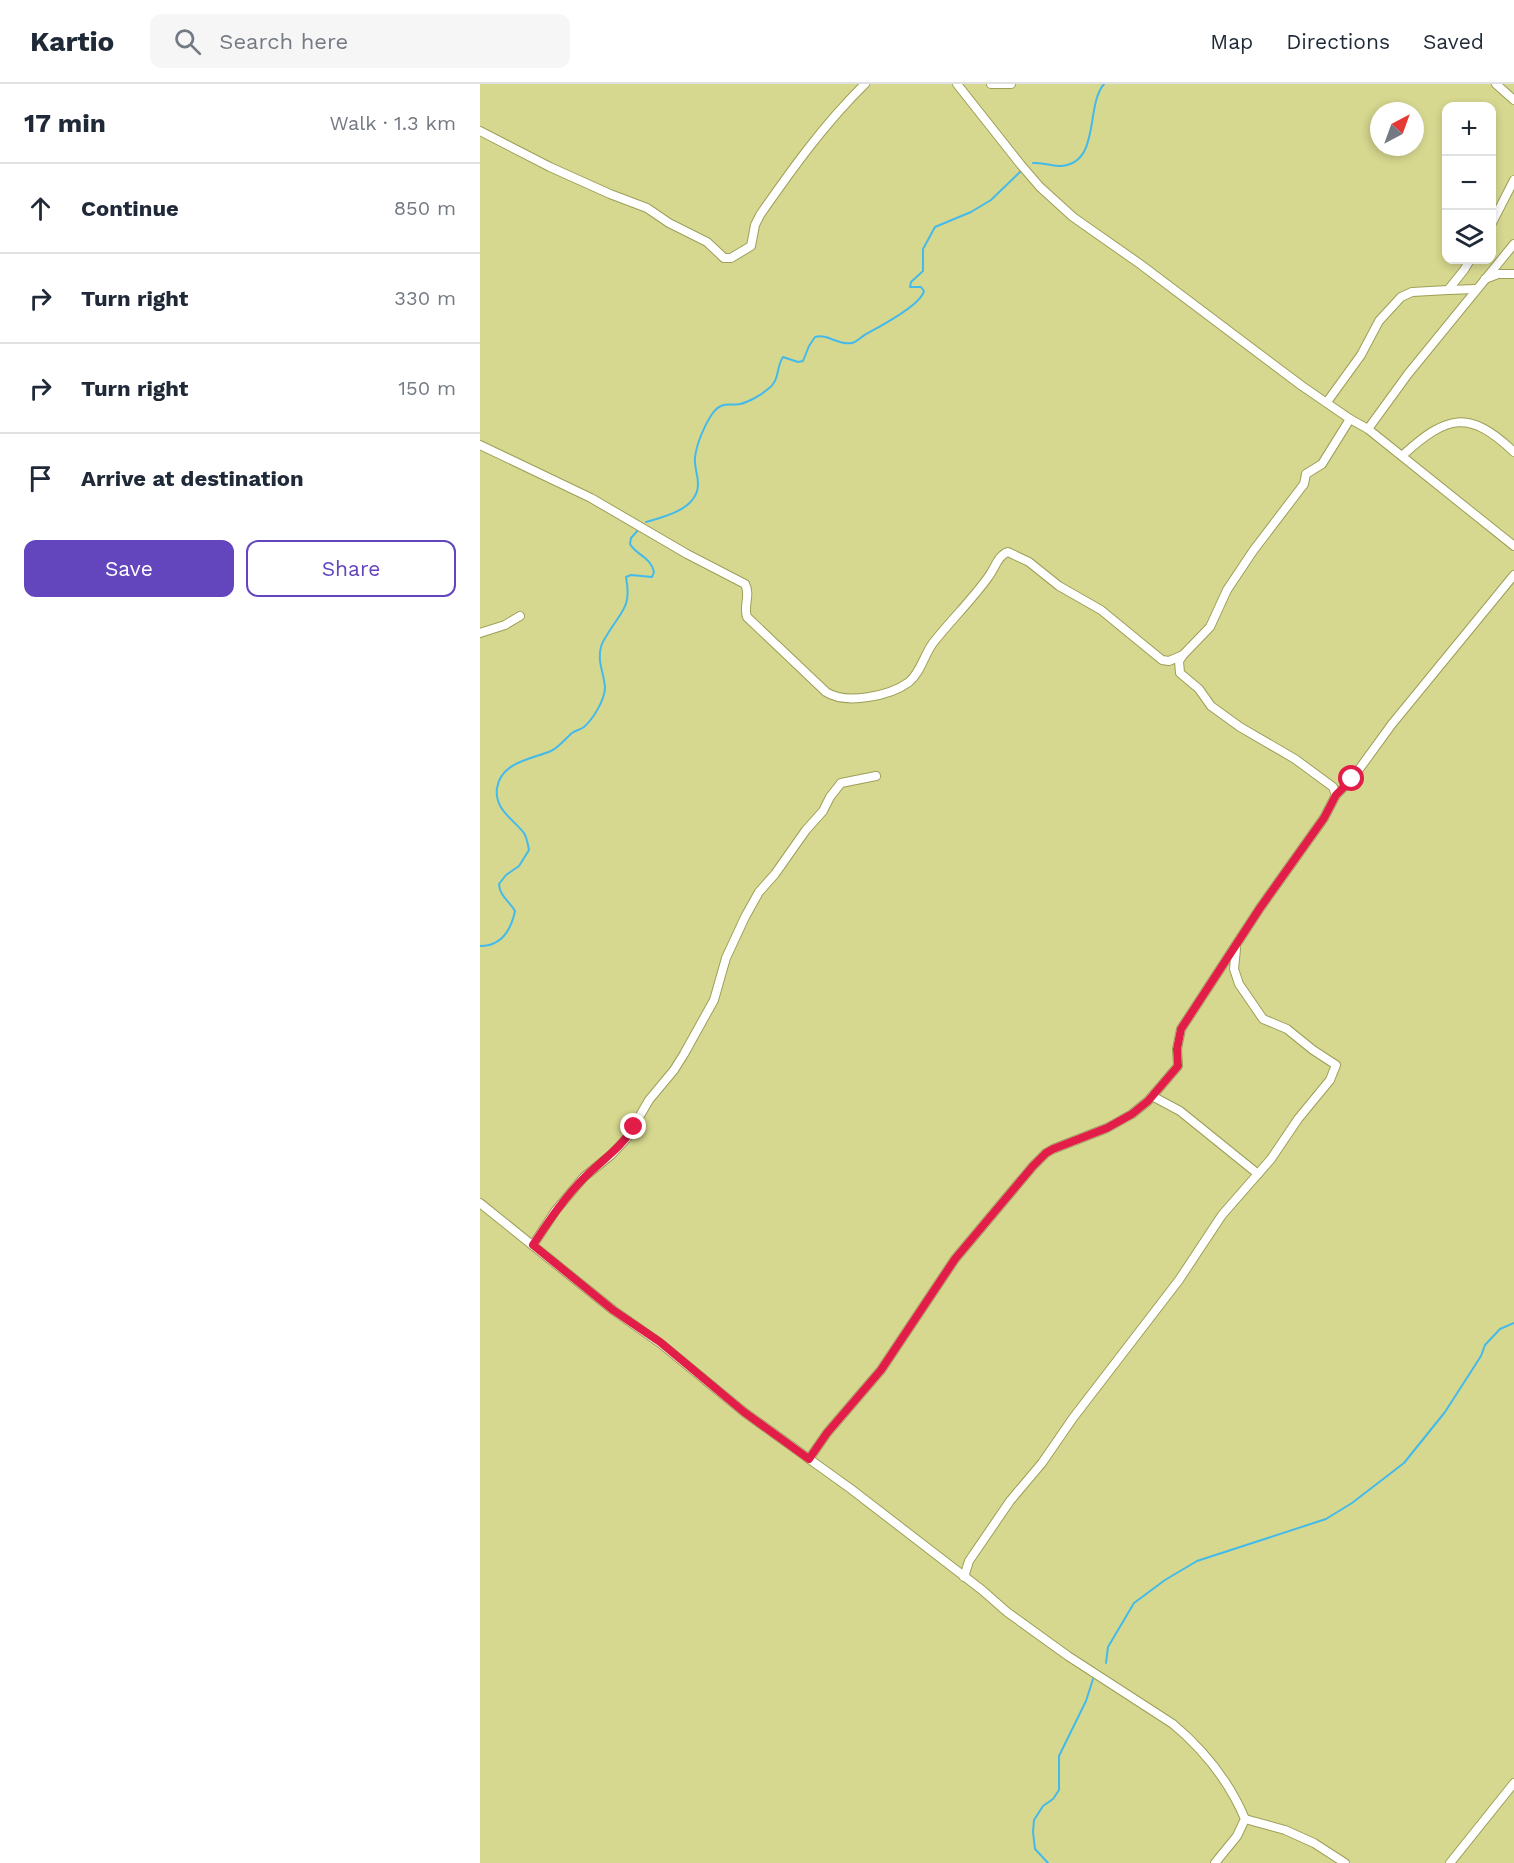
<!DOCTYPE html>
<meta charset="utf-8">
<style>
body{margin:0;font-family:"Work Sans",sans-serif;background:#f6f6f7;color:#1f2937}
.controls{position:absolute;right:18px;top:18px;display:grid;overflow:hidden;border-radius:12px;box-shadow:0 3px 9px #0003}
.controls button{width:54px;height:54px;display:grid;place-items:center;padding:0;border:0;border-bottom:2px solid #e0e1e3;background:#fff;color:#1f2937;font:30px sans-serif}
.compass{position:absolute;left:890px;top:18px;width:54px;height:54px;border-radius:50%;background:#fff;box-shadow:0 3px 9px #0003;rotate:41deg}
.stop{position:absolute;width:18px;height:18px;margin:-14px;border:4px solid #e11d48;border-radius:50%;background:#fff}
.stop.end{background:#e11d48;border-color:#fff;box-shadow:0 2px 6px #0008}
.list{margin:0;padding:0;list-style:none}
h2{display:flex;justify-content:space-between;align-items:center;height:78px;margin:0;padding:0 24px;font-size:26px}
h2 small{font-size:20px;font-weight:400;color:#747a83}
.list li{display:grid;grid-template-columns:39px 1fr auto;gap:18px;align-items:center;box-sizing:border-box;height:90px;padding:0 24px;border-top:2px solid #e0e1e3}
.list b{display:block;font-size:22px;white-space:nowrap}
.list em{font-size:20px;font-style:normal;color:#747a83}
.actions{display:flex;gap:12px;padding:18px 24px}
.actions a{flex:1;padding:14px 0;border:2px solid #6345be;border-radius:12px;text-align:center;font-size:21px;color:#6345be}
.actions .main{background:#6345be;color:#fff}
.icon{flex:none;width:33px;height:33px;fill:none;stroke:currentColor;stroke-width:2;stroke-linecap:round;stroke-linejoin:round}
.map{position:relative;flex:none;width:1034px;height:1779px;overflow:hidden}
header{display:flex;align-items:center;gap:36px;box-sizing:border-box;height:84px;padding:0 30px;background:#fff;border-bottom:2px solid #e0e1e3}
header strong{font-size:28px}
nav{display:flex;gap:33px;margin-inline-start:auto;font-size:21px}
.search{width:420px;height:54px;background:#f6f6f7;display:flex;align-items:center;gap:15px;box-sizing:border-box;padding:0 21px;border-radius:12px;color:#747a83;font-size:22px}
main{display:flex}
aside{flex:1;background:#fff}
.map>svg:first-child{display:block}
</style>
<header>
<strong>Kartio</strong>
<div class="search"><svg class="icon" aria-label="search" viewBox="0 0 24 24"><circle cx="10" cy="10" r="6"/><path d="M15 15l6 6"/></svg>Search here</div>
<nav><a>Map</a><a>Directions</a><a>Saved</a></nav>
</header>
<main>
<aside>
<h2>17 min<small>Walk · 1.3 km</small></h2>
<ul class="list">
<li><svg class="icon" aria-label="ahead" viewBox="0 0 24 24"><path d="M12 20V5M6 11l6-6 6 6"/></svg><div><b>Continue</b></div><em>850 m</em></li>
<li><svg class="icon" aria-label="right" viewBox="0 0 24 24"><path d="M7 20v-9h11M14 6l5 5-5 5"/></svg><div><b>Turn right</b></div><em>330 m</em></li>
<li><svg class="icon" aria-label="right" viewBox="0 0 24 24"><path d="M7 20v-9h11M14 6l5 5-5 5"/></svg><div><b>Turn right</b></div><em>150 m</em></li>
<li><svg class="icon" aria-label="arrive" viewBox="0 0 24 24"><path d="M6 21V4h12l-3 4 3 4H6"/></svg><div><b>Arrive at destination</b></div></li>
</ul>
<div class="actions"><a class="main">Save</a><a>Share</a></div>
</aside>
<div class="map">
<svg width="1034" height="1779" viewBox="0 0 1034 1779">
<rect width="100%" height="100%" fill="#d6d88f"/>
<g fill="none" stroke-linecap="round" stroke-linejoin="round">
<!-- stream -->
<g stroke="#44baeb" stroke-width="2">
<path d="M553,79C563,78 571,82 581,82C621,79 605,22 624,0"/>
<path d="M166,438C184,433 218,425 218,400C218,391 214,382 215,373C217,359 224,342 232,330C242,317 247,322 260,320C269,318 281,311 288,305C300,297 296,283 303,273L318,278L323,277L329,262L335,253C348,249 358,262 372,259C377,258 383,251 388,249C401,242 441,221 444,207L441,203H430L431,198L443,187V165L455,143L491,128L511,116L541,87"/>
<path d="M0,862C21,862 31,846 35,827C30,818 19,811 19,800L26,791L39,782L49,766C48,761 47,754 44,749C33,735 14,725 17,704C21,678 52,675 71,667C79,663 85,655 92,649C96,646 100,646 104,643C113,635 125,616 125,603C124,589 117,578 121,563C122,559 125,554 127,551C141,527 152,524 146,493L151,491L172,493L174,488C171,473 156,471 150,460L151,454L159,445"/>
<polyline points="626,1579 628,1563 654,1519 685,1496 717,1477 846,1435 872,1419 924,1379 965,1328 1001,1272 1005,1261 1020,1245 1034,1239"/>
<polyline points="568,1779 555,1765 553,1748 554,1736 563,1722 573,1715 579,1706 579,1672 606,1617 613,1595"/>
</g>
<!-- minor casing -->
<g stroke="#9e9f58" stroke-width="10">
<g id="minor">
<polyline points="477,0 541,81 560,103 593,133 660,180 822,302 870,335 888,345 1034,462"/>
<polyline points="511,0 531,0"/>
<polyline points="1016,0 1034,16"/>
<path d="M0,47L70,83L130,110L167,124L189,139L227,158L244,174H251L271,162L275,141L280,131C312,85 345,39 385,0"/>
<polyline points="1012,139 1034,96"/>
<polyline points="1005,195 1018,190 1034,190"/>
<polyline points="968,206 996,205"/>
<polyline points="847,318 881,271 899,237 921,213 932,208 968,206 984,186 990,176"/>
<polyline points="888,345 928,290 1034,160"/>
<path d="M0,361L111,414L207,470L265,500C271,511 263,522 267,533L346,608C366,621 410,612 429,598C441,588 444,571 453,559C471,536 492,516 509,492C515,484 518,471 528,468L549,478L579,502L621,526L682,576L689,577L703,571L730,543L747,506L773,467L824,400L826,390L842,380L870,335"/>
<path d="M923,371C967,331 989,325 1034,368"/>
<polyline points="0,549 25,541 40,532"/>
<polyline points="856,711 872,695 912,640 1034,491"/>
<polyline points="672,1012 700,1027 778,1090"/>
<path d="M0,1119L133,1226L180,1259L264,1328L371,1405L502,1506L527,1528L588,1572L693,1640C724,1666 749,1697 765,1735L757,1752L735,1779"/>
<polyline points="53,1161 76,1126 104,1093 131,1071 147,1054 169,1016 194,986 204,970 234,916 246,874 265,833 279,808 295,790 326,746 343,727 350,713 361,699 396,692"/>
<polyline points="329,1375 347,1349 401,1286 475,1175 553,1082 566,1069 573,1065 627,1044 652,1030 668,1017 698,982 697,965 701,945 780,824 844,734 856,711 853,703 815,675 760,643 731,622 719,605 700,589 699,577 703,571"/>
<polyline points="484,1493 489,1477 530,1417 562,1379 593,1334 699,1196 742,1131 791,1075 818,1035 850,996 856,981 833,966 807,945 783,935 759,900 754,885 756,865"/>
<polyline points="765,1735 805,1746 834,1759 865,1779"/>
<polyline points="970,1779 1034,1699"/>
</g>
</g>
<!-- minor -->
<use href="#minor" stroke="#fff" stroke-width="8"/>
</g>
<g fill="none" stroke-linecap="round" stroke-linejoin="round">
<!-- route -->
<path stroke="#e11d48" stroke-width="8" d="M154,1043C141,1064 122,1076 105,1093C84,1114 69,1137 53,1161L133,1226L180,1258L264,1328L329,1375L347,1349L401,1286L475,1175L553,1082L566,1069L573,1065L627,1044L652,1030L668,1017L698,982L697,965L701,945L780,824L844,734L856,711L872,695"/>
</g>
</svg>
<div class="controls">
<button>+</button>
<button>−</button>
<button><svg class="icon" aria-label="layers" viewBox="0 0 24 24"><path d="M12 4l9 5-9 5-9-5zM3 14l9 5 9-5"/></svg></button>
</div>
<svg class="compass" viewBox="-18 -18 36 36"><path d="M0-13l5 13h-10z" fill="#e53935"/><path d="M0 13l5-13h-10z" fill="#747a83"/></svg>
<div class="stop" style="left:872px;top:695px"></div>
<div class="stop end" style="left:154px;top:1043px"></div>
</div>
</main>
